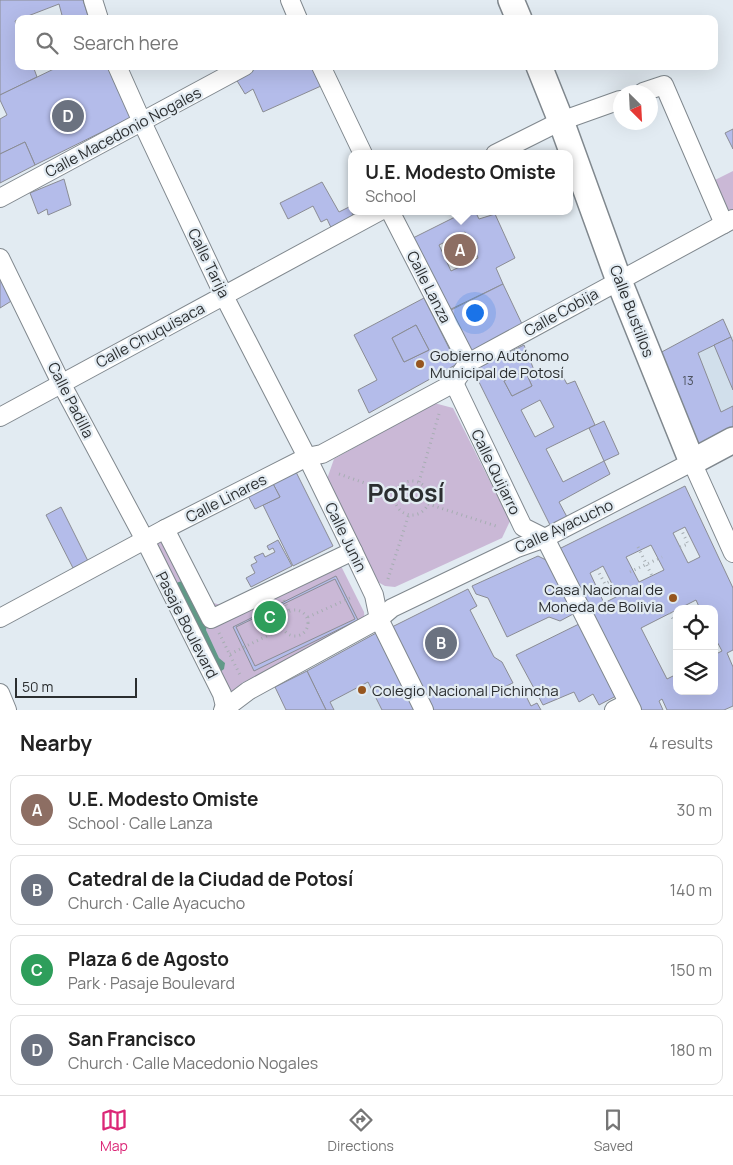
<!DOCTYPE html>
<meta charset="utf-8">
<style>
body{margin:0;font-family:Manrope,sans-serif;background:#f2f2f2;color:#222}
.controls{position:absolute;right:15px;bottom:15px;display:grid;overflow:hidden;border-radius:10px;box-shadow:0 5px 20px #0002}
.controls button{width:45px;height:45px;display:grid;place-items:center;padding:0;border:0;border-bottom:1px solid #e0e0e0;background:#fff;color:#222;font:25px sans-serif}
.compass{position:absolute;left:613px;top:85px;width:45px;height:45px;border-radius:50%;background:#fff;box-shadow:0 5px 20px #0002;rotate:156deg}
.scale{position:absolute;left:15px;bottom:12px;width:122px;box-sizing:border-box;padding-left:5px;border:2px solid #2b2e30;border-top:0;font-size:14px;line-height:18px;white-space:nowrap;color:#2b2e30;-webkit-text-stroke:4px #e2ebf2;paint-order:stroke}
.you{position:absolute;left:474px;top:312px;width:18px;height:18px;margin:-12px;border:4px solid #fff;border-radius:50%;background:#1a73e8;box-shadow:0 0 0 8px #1a73e833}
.badge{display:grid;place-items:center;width:32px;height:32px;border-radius:50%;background:#db2777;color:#fff;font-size:16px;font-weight:700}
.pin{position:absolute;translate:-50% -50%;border:2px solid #fff;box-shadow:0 1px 5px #0006}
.popup{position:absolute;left:348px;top:150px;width:225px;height:65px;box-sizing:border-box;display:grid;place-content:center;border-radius:10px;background:#fff;filter:drop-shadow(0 1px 4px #0005);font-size:16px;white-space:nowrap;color:#767676}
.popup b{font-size:19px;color:#222}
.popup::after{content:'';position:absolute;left:50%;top:100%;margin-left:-10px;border:10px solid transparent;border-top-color:#fff}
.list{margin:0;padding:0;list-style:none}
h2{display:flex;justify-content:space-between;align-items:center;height:65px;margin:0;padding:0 20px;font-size:21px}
h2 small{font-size:16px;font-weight:400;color:#767676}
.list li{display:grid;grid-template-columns:32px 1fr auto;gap:15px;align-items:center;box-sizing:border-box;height:70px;margin:0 10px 10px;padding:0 10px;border:1px solid #e0e0e0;border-radius:10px}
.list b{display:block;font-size:19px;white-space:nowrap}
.list p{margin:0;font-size:16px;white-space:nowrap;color:#767676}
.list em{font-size:16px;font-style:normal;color:#767676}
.icon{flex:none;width:28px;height:28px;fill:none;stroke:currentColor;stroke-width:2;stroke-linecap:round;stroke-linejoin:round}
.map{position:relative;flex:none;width:733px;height:710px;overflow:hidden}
.search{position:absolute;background:#fff;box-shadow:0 5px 20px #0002;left:15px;right:15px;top:15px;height:55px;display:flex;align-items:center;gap:12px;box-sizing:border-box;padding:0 18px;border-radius:10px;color:#767676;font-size:19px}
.sheet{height:385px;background:#fff}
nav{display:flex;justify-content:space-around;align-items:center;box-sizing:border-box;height:70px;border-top:1px solid #e0e0e0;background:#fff;font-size:14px;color:#767676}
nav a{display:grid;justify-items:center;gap:2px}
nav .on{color:#db2777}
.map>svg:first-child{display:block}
</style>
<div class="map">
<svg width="733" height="710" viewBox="0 0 733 710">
<rect width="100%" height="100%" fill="#e2ebf2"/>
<!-- built -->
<g fill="#d1dfeb">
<polygon points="723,319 731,337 733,336 733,428 658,354"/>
<polygon points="378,632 417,710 326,710 307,671"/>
</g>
<!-- green -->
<g fill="#cab8d6">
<polygon points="733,171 733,210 720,218 705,185"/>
<polygon points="434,403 453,408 510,521 502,538 395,587 385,586 378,582 327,479 334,459"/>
<polygon points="172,529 210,602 221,605 333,550 364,612 365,623 242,683 238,693 219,702 140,547"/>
</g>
<!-- water -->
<polygon fill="#619a88" points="182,581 201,620 207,625 206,630 219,658 225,663 224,669 220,672 176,583"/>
<!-- building -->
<g fill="#b4bcea" stroke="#8a8c94" fill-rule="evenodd">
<polygon points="0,0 83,0 89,19 63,19 59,4 15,21 19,30 19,66 33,66 37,77 0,95"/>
<polygon points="60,66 107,66 132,117 35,165 25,142 0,154 0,119 7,115 0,100 0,95"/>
<polygon points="258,66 311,66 321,86 263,112 253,89 245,94 236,79"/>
<polygon points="733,129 733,149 725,133"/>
<polygon points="25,142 35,165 0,183 0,154"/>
<polygon points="64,179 71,205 48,215 47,209 38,214 30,193"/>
<polygon points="322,182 339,212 349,207 357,223 334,234 327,219 321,222 313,206 288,219 280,203"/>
<path d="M467,211H475L479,219L495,214L515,258L496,268L503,284L447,311L411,239ZM465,232L478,258L451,271L439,245Z"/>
<polygon points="0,276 13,300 0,308"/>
<polygon points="503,284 522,324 471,352 451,310"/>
<path d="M424,298L457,364L369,413L358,390L377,380L354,335ZM416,325L429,350L404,362L392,338Z"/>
<polygon points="723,319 731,337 698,353 721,412 733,406 733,428 701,445 692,445 658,354"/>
<polygon points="416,325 429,350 404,362 392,338"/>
<polygon points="731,337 733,342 733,390 714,345"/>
<path d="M524,345L536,375L545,371L549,379L561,373L567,384L575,381L595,425L546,449L563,482L604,461L610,474L559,502L567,517L550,525L475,374L478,368ZM525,371L532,386L512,396L504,381ZM540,400L554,427L535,437L521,410Z"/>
<polygon points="525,371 532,386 512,396 504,381"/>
<polygon points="604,421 619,454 604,461 589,428"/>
<polygon points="294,468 333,546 293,566 263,505 280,497 271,480"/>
<polygon points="271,480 280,497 255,509 246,492"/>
<path d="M685,486L733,588V650L727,653L733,667V706L724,710H667L662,699L659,701L663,710H638L557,550ZM685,527L700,557L688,563L673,533ZM651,545L664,570L639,582L626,557ZM603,566L618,596L604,603L590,573ZM696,600L700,609H714V636L722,651L714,655V691H677V674L667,679L641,628Z"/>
<polygon points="61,507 88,561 73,568 46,515"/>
<polygon points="278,540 292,566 251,587 246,578 255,573 251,565 257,562 254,557 263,553 265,557 275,552 273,548 269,550 267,546"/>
<polygon points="538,556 550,562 575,613 560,621 549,617 507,637 488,598 476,594 472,586"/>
<path d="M336,576L358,620L254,671L233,627ZM335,579L355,619L255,666L236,627Z"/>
<polygon points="468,589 477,606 470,610 494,657 502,662 513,683 502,688 507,698 523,690 531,706 537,703 541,710 429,710 388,629"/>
<polygon points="583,622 618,695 599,705 593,694 579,702 574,692 543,705 516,655"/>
<polygon points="378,632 417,710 382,710 368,682 330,702 334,710 326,710 307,671"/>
<polygon points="307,671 326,710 286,710 275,687"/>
</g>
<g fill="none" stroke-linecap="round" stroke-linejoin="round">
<!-- street casing -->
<g stroke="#80888e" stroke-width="20">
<g id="street">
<polyline points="93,0 99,19"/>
<polyline points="290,0 298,19"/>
<polyline points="117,66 142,122 224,296 307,457 353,551 374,595 379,619 424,710"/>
<polyline points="321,66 363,154"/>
<polyline points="643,92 664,85 724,224"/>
<polyline points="495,154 561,121 620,100"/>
<polyline points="0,198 245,66"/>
<polyline points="390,211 468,363"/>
<polyline points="0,258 61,383 145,540 222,694 226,710"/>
<polyline points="454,383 523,527 545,538 632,710"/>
<polyline points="0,417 380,211"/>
<polyline points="165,529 211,619 353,551"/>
<polyline points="0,618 165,529 307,457 322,454 454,383 468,363 733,219"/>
<polyline points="0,693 7,710"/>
<polyline points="223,710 248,691 379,619 392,608 517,548 545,538 692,462 733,553"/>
<polyline points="614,710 628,703"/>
</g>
</g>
<!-- secondary casing -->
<g stroke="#80888e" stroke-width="28">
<g id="secondary">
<polyline points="511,0 519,19"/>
<polyline points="539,66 561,121 619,281 692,462 733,440"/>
</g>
</g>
<!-- path -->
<g stroke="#a6adb2" stroke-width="3" stroke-dasharray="1 4" stroke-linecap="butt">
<polyline points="339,474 396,494"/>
<circle cx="412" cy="498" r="17"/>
<polyline points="419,482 439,414"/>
<polyline points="428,504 496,526"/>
<polyline points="638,547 652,576"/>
<polyline points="680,547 688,544 681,529"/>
<polyline points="597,569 605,584 611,581"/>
<polyline points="630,572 662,557"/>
<polyline points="388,579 409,514"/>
<polyline points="284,600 289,611"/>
<circle cx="295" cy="623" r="13"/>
<polyline points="670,613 677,627"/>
<polyline points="308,617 352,597"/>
<polyline points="219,633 241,677"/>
<polyline points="230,654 283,628"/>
</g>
<!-- street -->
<use href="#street" stroke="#fff" stroke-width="18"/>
<!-- secondary -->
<use href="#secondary" stroke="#fff" stroke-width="25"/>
</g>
<!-- markers -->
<g fill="#96561f" stroke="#e2ebf2" stroke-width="2">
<circle cx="420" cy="364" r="5"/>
<circle cx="673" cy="598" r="5"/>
<circle cx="362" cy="690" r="5"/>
</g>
<g text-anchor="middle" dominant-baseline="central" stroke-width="4.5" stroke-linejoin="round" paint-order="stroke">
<!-- number labels -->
<g font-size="12" fill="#4d525e">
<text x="688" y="380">13</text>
</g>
<!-- street labels -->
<g font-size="15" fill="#2b2e30" stroke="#e2ebf2">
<text transform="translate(123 132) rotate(-28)">Calle Macedonio Nogales</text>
<text transform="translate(209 263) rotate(64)">Calle Tarija</text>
<text transform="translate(429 287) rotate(63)">Calle Lanza</text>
<text transform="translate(632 311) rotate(69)">Calle Bustillos</text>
<text transform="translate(561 312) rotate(-29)">Calle Cobija</text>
<text transform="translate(150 335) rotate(-28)">Calle Chuquisaca</text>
<text transform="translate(71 400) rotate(63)">Calle Padilla</text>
<text transform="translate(496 472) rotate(64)">Calle Quijarro</text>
<text transform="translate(226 498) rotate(-27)">Calle Linares</text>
<text transform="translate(564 526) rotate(-25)">Calle Ayacucho</text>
<text transform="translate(346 537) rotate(64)">Calle Junin</text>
<text transform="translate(187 625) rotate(63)">Pasaje Boulevard</text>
</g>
<!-- poi labels -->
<g font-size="15" fill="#2b2e30" stroke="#e2ebf2" text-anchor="start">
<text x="430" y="355">Gobierno Autónomo<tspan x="430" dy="17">Municipal de Potosí</tspan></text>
<text x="663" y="589" text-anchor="end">Casa Nacional de<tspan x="663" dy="17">Moneda de Bolivia</tspan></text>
<text x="372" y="690">Colegio Nacional Pichincha</text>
</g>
<!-- town labels -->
<g font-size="25" font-weight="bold" fill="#2b2e30" stroke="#e2ebf2">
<text x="406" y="492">Potosí</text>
</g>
</g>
</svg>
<div class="controls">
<button><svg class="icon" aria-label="locate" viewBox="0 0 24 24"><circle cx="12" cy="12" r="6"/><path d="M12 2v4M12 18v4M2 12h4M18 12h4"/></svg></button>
<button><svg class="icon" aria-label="layers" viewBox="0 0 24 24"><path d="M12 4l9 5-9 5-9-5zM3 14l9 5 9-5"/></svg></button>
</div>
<svg class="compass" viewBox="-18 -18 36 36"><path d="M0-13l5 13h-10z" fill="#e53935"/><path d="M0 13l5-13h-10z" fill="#767676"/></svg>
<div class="scale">50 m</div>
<div class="you"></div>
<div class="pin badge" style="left:460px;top:250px;background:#8d6e63">A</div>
<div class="popup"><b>U.E. Modesto Omiste</b>School</div>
<div class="pin badge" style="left:441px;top:643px;background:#6b7280">B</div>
<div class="pin badge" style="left:270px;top:617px;background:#2e9e5b">C</div>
<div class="pin badge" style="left:68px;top:116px;background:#6b7280">D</div>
<div class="search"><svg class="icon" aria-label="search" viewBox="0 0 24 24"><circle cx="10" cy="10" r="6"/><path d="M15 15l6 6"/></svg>Search here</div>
</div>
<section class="sheet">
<h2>Nearby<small>4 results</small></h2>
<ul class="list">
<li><span class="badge" style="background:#8d6e63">A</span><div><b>U.E. Modesto Omiste</b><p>School · Calle Lanza</p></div><em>30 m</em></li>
<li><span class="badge" style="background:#6b7280">B</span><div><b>Catedral de la Ciudad de Potosí</b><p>Church · Calle Ayacucho</p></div><em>140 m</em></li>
<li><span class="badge" style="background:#2e9e5b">C</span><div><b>Plaza 6 de Agosto</b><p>Park · Pasaje Boulevard</p></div><em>150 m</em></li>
<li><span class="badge" style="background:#6b7280">D</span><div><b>San Francisco</b><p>Church · Calle Macedonio Nogales</p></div><em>180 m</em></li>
</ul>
</section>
<nav>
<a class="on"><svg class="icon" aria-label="map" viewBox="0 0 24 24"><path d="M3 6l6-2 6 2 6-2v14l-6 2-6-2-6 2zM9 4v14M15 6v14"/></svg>Map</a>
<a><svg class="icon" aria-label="directions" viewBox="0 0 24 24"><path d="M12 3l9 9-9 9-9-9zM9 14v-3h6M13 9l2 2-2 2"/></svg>Directions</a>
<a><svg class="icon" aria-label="saved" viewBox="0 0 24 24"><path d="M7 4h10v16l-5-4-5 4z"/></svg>Saved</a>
</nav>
